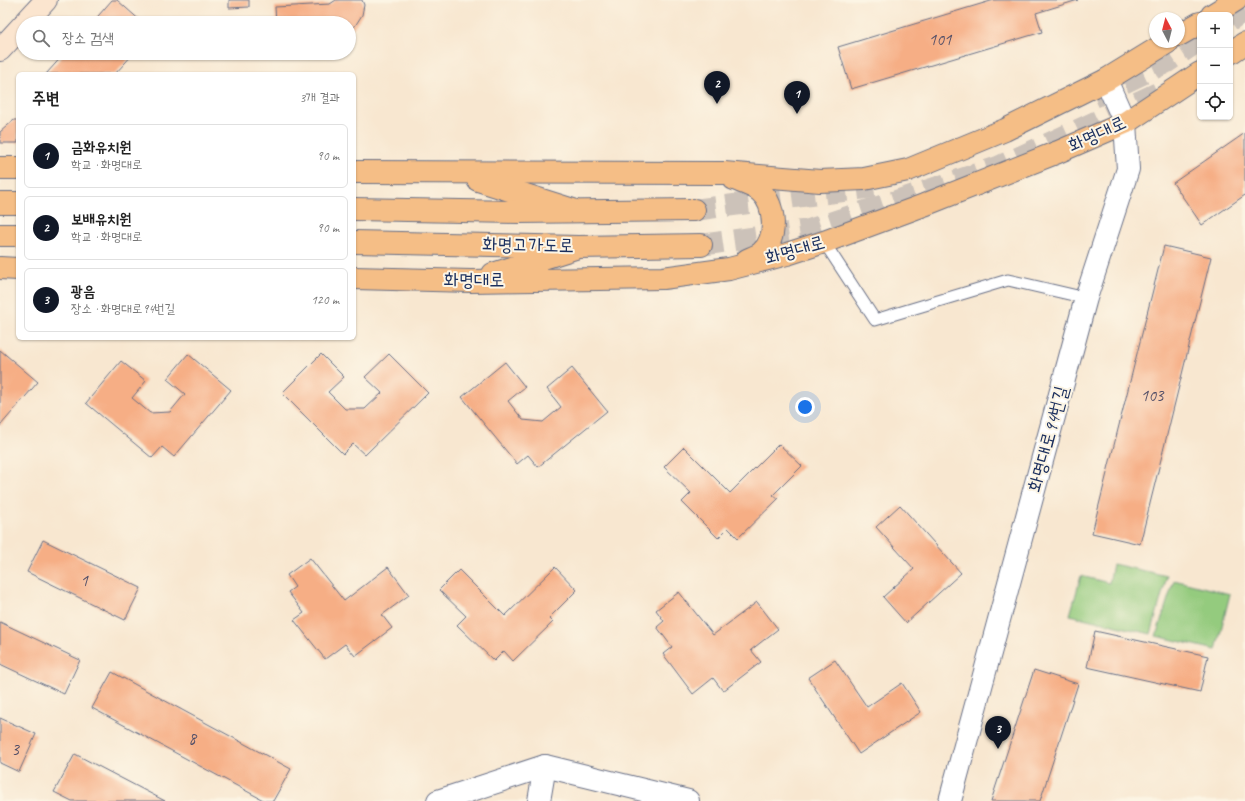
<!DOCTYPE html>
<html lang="ko">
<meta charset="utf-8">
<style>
body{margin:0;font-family:Caveat,"Poor Story",sans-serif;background:#f2f2f2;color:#222}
.controls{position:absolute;right:12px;top:12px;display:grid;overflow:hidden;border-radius:6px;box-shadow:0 1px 3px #0004}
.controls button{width:36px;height:36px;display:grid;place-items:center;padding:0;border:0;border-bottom:1px solid #e0e0e0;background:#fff;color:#222;font:20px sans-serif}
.compass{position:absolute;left:1149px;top:12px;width:36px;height:36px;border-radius:50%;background:#fff;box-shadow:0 1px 3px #0004;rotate:353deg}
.you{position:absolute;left:805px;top:407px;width:14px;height:14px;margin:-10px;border:3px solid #fff;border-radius:50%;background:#1a73e8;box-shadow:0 0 0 6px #1a73e833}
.badge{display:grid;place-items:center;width:26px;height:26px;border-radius:50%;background:#111827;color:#fff;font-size:13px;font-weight:700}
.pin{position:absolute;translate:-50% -33px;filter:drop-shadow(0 1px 2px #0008)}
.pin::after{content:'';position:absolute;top:21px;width:14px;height:12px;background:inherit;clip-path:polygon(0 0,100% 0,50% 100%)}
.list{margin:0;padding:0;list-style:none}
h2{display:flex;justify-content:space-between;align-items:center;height:52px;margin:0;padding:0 16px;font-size:17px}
h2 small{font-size:13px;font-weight:400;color:#767676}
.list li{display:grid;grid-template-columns:26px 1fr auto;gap:12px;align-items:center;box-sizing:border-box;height:64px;margin:0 8px 8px;padding:0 8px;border:1px solid #e0e0e0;border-radius:6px}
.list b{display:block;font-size:15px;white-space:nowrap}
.list p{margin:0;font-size:13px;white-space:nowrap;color:#767676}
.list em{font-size:13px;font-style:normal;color:#767676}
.icon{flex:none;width:22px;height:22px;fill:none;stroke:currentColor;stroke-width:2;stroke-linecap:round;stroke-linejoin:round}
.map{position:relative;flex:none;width:1245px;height:801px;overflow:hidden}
.search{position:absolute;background:#fff;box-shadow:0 1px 3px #0004;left:16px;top:16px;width:340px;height:44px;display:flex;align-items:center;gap:10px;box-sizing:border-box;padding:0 14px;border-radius:22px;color:#767676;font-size:15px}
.panel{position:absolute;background:#fff;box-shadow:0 1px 3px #0004;left:16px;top:72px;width:340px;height:268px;border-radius:6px}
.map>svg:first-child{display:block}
</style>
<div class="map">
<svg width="1245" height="801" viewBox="0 0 1245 801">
<rect width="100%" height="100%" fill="#fcf5e5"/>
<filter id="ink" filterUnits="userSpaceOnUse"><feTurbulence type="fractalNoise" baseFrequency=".025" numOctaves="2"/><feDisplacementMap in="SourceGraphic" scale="8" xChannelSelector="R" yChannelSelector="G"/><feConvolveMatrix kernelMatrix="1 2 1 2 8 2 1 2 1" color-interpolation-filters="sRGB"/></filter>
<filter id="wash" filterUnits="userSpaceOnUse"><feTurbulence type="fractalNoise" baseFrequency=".012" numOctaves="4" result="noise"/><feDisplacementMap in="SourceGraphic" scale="16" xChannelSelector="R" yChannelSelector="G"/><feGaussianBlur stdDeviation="0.9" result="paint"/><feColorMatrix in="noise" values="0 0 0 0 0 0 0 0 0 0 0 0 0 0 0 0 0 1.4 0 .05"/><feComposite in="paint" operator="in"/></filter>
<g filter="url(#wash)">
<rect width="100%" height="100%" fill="#f8e7d0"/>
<!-- green -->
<g fill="#94cb7e" stroke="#587d6e">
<polygon points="1113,564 1167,576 1151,634 1070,615 1081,576 1109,583"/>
<polygon points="1174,580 1230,594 1216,650 1156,636"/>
</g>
<g id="blocks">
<!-- building -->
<g fill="#f6ae85">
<polygon points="112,0 117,0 143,23 92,23"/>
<polygon points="229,0 249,0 249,7 229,8"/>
<polygon points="336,0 362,0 364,5 362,15 355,26 349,29 349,23 276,23 275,7 330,4"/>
<polygon points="994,0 1078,0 1036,13 1042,32 851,89 838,47"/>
<polygon points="65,53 134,53 115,74 46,74"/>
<polygon points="14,120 18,120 18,143 0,143 0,132"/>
<polygon points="1245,133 1245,195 1202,225 1173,183"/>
<polygon points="1164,246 1211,257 1140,544 1092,533"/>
<polygon points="0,350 38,382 0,426"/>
<polygon points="188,354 231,390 174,457 162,447 152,458 86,403 121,361 146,381 132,398 150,413 170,412 185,394 167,379"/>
<polygon points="321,354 344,377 328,392 345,409 365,409 382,393 365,377 389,354 428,393 365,455 353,444 343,454 282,393"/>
<polygon points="505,362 525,387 508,401 523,420 543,422 561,407 547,389 572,368 607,411 538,467 528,455 517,464 462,397"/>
<polygon points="779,444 802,466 773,495 778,499 738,538 728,528 718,538 682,502 691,493 664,467 684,447 730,493"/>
<polygon points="900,505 961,573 906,623 883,597 914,569 876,527"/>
<polygon points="43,540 141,588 125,620 27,572"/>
<polygon points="310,558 344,601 388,567 409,595 382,615 392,628 355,656 345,644 325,659 294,620 304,613 288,592 295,587 287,575"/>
<polygon points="555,567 577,590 549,618 553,622 513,661 504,651 494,661 457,625 466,616 439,590 459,570 505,616"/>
<polygon points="679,592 713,635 757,602 778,629 751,650 761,662 723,691 713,678 693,694 663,654 672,647 657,627 664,621 656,610"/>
<polygon points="0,622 80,660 64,694 0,664"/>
<polygon points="1095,631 1208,656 1200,692 1087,667"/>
<polygon points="835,660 867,707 902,683 921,712 859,754 808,678"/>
<polygon points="1034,670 1078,684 1040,801 991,801"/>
<polygon points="112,672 291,769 273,801 265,801 92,708"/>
<polygon points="0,718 36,734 19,772 0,763"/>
<polygon points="75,754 165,801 72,801 54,792"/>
</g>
</g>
</g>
<g filter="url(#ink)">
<use href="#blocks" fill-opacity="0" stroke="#686f86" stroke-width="1"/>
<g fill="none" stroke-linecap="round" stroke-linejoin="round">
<!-- trunk-tunnel -->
<g stroke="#ccc2b9" stroke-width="22" stroke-dasharray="22 11" stroke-linecap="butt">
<polyline points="1230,20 1245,10"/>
<polyline points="1094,97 1167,62 1200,40"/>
<polyline points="694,210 874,187"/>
<polyline points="701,245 809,230 998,167 1162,91"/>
</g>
<!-- service casing -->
<g stroke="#686f86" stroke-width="13">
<polyline id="service" points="824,242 875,320 1008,280 1086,298"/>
</g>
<!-- minor casing -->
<g stroke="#686f86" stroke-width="24">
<g id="minor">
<polyline points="438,801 545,766 688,801"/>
<polyline points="539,801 545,766"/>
</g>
</g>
<!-- tertiary casing -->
<g stroke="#686f86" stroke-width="24">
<polyline id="tertiary" points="950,801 1086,298 1128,169 1125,123 1106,80"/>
</g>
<!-- secondary casing -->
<g stroke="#686f86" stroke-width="24">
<g id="secondary">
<polyline points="25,23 46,0"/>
<polyline points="0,50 23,25"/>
</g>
</g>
<!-- primary casing -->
<g stroke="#686f86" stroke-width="24">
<g id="primary">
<polyline points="1212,15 1236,0"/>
<polyline points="1179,35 1200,23"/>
<polyline points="1230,53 1245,43"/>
<polyline points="0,168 18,168"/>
<polyline points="354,172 724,173 820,181 864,179 908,170 1005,130 1106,80 1168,42"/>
<path d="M734,179C741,182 754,186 760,191C776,205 778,239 761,253C757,256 751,258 747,260"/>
<polyline points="478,180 573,210"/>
<polyline points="0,268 18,269"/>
<polyline points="493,274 575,248"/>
<polyline points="354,278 471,281 663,278 729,269 787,254 824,242 924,205 1058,152 1125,123 1200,73"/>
</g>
</g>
<!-- trunk casing -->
<g stroke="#686f86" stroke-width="24">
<g id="trunk">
<polyline points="0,203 18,203"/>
<polyline points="354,209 519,212 694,210"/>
<polyline points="0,235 18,235"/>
<polyline points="354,242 578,247 701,245"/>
</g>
</g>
<!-- service -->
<use href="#service" stroke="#fff" stroke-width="11"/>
<!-- minor -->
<use href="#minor" stroke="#fff" stroke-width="22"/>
<!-- tertiary -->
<use href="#tertiary" stroke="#fff" stroke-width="22"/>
<!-- secondary -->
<use href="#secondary" stroke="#fbe5cf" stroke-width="22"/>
<!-- primary -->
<use href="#primary" stroke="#f5be86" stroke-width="22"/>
<!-- trunk -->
<use href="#trunk" stroke="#f5be86" stroke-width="22"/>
</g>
</g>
<g text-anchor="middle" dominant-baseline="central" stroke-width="4" stroke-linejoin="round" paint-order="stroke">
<!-- number labels -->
<g font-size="17" fill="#524f68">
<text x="940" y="39">101</text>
<text x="1152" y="395">103</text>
<text x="84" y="580">1</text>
<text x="192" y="738">8</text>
<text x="15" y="749">3</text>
</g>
<!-- street labels -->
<g font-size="19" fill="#1b2f5e" stroke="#fcf5e5">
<text transform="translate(1097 134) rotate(-25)">화명대로</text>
<text transform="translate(528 245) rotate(1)">화명고가도로</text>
<text transform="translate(795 250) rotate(-16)">화명대로</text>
<text x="474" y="280">화명대로</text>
<text transform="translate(1048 439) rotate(-75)">화명대로94번길</text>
</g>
</g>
</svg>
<div class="controls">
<button>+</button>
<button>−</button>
<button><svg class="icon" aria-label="locate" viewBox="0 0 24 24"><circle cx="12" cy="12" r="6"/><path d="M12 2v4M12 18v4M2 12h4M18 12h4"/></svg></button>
</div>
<svg class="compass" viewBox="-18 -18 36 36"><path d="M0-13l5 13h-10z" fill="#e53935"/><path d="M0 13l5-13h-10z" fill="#767676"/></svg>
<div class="you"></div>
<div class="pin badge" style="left:797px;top:114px">1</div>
<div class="pin badge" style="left:717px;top:104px">2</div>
<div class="pin badge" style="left:998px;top:749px">3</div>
<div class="search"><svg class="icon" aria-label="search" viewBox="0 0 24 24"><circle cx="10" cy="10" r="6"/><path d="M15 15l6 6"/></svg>장소 검색</div>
<section class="panel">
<h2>주변<small>3개 결과</small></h2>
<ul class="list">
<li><span class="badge">1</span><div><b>금화유치원</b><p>학교 · 화명대로</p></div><em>90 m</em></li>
<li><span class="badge">2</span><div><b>보배유치원</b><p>학교 · 화명대로</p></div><em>90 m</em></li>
<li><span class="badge">3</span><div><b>광음</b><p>장소 · 화명대로94번길</p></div><em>120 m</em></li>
</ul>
</section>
</div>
